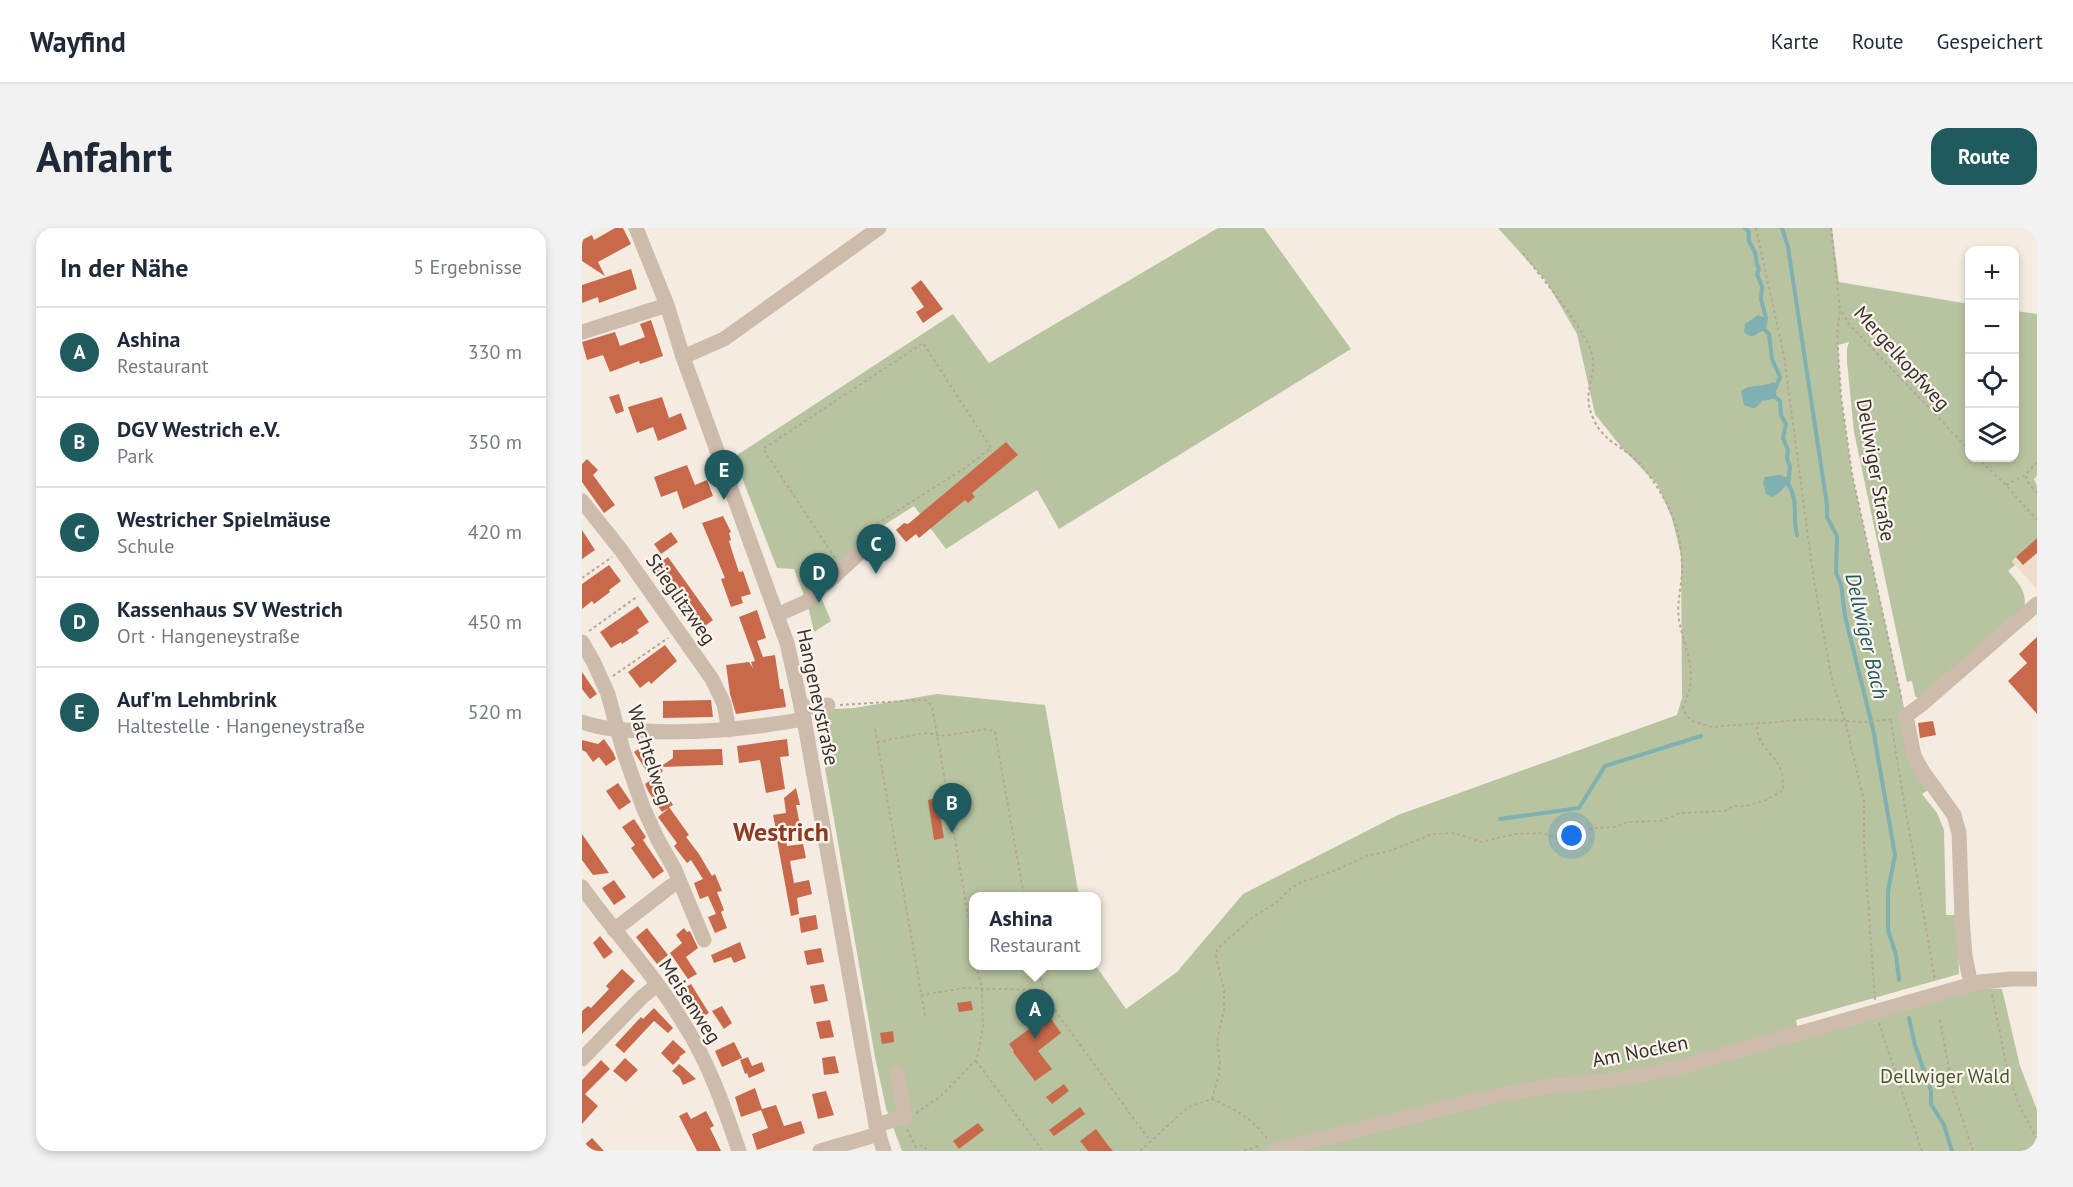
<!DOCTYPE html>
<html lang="de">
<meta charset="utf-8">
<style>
body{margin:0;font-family:"PT Sans",sans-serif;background:#f2f2f3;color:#1f2937}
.controls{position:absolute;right:18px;top:18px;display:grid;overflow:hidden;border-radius:12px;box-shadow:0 3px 9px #0003}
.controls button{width:54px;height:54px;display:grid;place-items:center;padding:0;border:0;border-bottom:2px solid #e0e1e3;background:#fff;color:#1f2937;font:30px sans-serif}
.you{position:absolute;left:990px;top:608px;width:21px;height:21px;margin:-15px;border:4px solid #fff;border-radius:50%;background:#1a73e8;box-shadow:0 0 0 9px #1a73e833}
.badge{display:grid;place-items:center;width:39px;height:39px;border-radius:50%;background:#1f5a5e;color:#fff;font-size:20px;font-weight:700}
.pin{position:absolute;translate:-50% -50px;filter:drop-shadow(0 2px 3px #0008)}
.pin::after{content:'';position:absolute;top:32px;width:21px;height:18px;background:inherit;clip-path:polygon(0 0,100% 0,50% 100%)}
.popup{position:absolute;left:387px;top:664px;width:132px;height:78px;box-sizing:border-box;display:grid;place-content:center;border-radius:12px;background:#fff;filter:drop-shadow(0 2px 4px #0005);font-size:20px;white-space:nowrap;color:#747a83}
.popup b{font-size:22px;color:#1f2937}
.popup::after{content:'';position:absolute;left:50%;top:100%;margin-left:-12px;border:12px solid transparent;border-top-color:#fff}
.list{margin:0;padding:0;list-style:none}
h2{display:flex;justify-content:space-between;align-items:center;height:78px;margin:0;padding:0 24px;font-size:26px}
h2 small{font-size:20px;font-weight:400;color:#747a83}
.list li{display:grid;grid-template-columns:39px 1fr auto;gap:18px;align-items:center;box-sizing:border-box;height:90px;padding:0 24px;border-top:2px solid #e0e1e3}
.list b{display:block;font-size:22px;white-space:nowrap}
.list p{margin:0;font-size:20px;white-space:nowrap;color:#747a83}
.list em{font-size:20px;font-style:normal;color:#747a83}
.icon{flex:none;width:33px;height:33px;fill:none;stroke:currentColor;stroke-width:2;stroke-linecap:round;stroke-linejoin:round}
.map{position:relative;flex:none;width:1455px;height:923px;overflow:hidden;border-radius:18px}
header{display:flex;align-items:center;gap:36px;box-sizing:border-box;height:84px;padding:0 30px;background:#fff;border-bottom:2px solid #e0e1e3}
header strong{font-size:28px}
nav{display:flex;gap:33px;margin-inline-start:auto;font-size:21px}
.intro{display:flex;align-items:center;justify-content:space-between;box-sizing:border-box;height:144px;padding:0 36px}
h1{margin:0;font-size:42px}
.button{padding:15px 27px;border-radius:18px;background:#1f5a5e;color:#fff;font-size:21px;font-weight:700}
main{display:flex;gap:36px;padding:0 36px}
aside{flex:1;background:#fff;border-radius:18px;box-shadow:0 3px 9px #0003}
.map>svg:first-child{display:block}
</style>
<header>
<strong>Wayfind</strong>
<nav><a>Karte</a><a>Route</a><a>Gespeichert</a></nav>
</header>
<div class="intro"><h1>Anfahrt</h1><a class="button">Route</a></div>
<main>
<aside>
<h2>In der Nähe<small>5 Ergebnisse</small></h2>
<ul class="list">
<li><span class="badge">A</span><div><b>Ashina</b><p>Restaurant</p></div><em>330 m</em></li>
<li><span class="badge">B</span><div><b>DGV Westrich e.V.</b><p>Park</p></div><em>350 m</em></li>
<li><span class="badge">C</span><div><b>Westricher Spielmäuse</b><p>Schule</p></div><em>420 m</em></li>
<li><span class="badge">D</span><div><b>Kassenhaus SV Westrich</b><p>Ort · Hangeneystraße</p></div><em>450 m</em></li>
<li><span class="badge">E</span><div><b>Auf'm Lehmbrink</b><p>Haltestelle · Hangeneystraße</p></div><em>520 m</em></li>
</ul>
</aside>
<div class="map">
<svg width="1455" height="923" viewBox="0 0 1455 923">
<rect width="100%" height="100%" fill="#f4ebe1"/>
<!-- green -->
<g fill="#b8c4a0">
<polygon points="636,0 682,0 769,121 477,301 455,262 364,321 332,278 282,310 290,322 239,369 249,393 232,404 226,378 212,341 195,340 152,229 371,86 407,135"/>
<path d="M916,0H1250L1257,54L1387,76L1388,230H1432L1433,83L1455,86V248L1452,251L1455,258V310L1430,333L1433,337L1426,343C1436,354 1446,365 1442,380L1348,464L1336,470L1333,468L1330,453L1325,454L1272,204L1265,134V121L1267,114L1256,117L1259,168L1270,246L1324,488L1347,561L1340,566L1355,585L1362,602L1364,687H1375L1377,746L1214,792L1216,804L1399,760L1420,761L1438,838L1455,882V923H320L304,880L293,829L233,482L272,480L355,466L463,477L497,668H392V738H514L544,781L595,744L661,666L816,587L1095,487L1100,470L1099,327L1090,290L1075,256L1040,220L1013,186L995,106L964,53Z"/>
</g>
<!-- plaza -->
<polygon fill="#ecdcc8" points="1455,310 1455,361 1430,333"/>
<!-- water -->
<g fill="#7fb0b2">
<path d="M1176,87L1184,90L1183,102C1173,105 1171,113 1162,104L1163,96Z"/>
<path d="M1192,154C1196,159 1192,165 1196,170L1180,173C1173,182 1172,181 1162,177L1159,163C1169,155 1179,160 1192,154Z"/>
<path d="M1208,246C1205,258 1200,264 1190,269L1184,266L1181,255L1183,249L1197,247L1204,249Z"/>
</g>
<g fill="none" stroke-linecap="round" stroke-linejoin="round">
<!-- stream -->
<g stroke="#7fb0b2" stroke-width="4">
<path d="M1163,0L1167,4C1165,17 1170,15 1173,25C1175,31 1173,34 1177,41L1175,46L1180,59L1179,71L1184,90L1182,101L1187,106L1190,131L1198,149L1193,161"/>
<polyline points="1200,0 1206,19 1245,277 1245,289 1255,308 1254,345 1259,356 1263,388 1291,501 1313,627 1306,663 1306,702 1314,727 1317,752"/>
<path d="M1192,168L1198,173L1199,187L1204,196L1201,210L1206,222L1205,230L1208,239L1206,256C1217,272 1210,289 1215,307"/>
<polyline points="918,591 997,580 1023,538 1119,508"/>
<polyline points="1327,790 1333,817 1349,863 1349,876 1362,897 1370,923"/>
</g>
</g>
<!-- building -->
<g fill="#c8694b">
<polygon points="33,0 41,0 49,16 16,34 23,48 0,33 0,12 10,7 12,12"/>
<polygon points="49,41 55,61 17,75 16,69 0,75 0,57"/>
<polygon points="339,52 361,81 341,95 334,84 342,79 329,60"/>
<polygon points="69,92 81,128 58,136 57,133 28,144 21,127 5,132 0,114 33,104 38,118 63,109 58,96"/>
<polygon points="37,166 42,183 34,186 27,169"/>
<polygon points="80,169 87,190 99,185 105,201 76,213 71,199 55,205 46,179"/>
<polygon points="424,214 436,227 390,265 393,269 386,275 383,272 337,310 334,306 324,314 314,302 322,295 326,296"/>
<polygon points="5,231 16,242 11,247 33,277 22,285 0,254 0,236"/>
<polygon points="105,237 113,257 125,252 131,268 101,281 95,263 79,269 72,249"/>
<polygon points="141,288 149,304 147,305 149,312 147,313 150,323 157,344 161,343 169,366 159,369 161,375 149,379 139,351 143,350 120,295"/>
<polygon points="0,302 13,322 0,331"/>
<polygon points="89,304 96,314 79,326 72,316"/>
<polygon points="1455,310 1455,325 1441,337 1434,329"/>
<polygon points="86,329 131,392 123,398 120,394 112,399 70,340"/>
<polygon points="27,337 39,353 27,362 28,364 12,376 10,373 0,381 0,356"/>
<polygon points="56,378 67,394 55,402 57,405 40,416 39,414 29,420 18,404"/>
<polygon points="175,382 184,410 175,413 181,429 193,427 198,461 201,461 204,479 154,486 148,466 144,437 167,434 171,440 169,434 173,433 157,389"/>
<polygon points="1455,409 1455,486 1426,453 1445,435 1437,426"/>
<polygon points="83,417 95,433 69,456 67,453 58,460 46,444"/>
<polygon points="0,444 15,466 8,471 0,461"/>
<polygon points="129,472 131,489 81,490 81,473"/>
<polygon points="1351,493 1354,507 1338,510 1336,495"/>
<polygon points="22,511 31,524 34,531 24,538 17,529 11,534 4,524 0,522 0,512 16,516"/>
<polygon points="205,511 207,528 198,529 203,561 184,565 178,532 157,535 155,518"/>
<polygon points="62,517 78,539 91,530 91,522 140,521 141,537 78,539 81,543 70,551 52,524"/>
<polygon points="73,549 91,577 87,579 107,607 104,609 117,626 130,648 133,646 140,663 135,664 142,682 139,684 145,700 133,705 126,689 134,686 126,668 118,671 112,655 121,651 109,632 105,635 98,626 92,618 95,615 76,589 87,580 80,584 66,563 63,556"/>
<polygon points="36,555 49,574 37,582 24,563"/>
<polygon points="214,560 218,577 214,577 218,597 194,602 191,587 204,585 202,570"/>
<polygon points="355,570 362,610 352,612 346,572"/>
<polygon points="52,591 64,609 61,612 82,643 71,651 49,620 53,617 40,599"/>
<polygon points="0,606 27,645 11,647 0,632"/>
<polygon points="204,611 205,618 221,616 224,630 208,633 212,655 227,652 230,666 215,670 217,686 209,688 195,612"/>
<polygon points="32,652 44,669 32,677 20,660"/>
<polygon points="234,687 236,701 219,705 217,690"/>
<polygon points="65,700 86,727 75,736 54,709"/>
<polygon points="102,700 105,704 108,703 116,720 104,729 115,746 106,751 88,725 100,715 94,707"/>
<polygon points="18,708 31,724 22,731 11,715"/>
<polygon points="158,714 164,730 152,735 149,729 132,735 129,727"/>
<polygon points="239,720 242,734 225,737 222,723"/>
<polygon points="40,741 53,753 0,806 0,783 6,778 9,780 27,761 24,758"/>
<polygon points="109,756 127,785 115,792 97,763"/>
<polygon points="242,756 246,773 232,776 228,758"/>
<polygon points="389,773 391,782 377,784 375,775"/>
<polygon points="140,778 150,795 142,801 130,783"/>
<polygon points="72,780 91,800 86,805 72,793 42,825 33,817 59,789 61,791"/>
<polygon points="463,782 479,805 456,823 470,841 453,853 431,824 432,823 427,816 447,801 444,796"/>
<polygon points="248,792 252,809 238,811 234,794"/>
<polygon points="311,803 312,814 300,816 298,805"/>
<polygon points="91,812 104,824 97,829 98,830 91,837 79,825"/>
<polygon points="152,814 160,830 140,839 133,823"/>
<polygon points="253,828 257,845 242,847 240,830"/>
<polygon points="166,829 170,838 180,834 183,843 167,850 165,845 163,846 158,832"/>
<polygon points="43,830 56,842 44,854 31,843"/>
<polygon points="19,832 28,841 3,866 16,878 0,896 0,852"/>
<polygon points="97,836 101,839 114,851 101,857 98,850 90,843"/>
<polygon points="482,856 487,863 470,876 464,869"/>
<polygon points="173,860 180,881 194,877 202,898 219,893 223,905 175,922 170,906 186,900 179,882 159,889 153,869"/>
<polygon points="244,863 252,887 236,891 230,866"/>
<polygon points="498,879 503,886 472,908 467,902"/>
<polygon points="124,883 132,898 128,900 139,923 115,923 97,888 105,884 109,891"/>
<polygon points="396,895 402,902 377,921 371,913"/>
<polygon points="514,901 525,916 531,923 506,923 498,913"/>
<polygon points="10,910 22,923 0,923 0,919"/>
</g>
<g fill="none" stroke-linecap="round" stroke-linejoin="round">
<!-- path -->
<g stroke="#b9a596" stroke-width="2" stroke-dasharray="3 3" stroke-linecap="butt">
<polyline points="1174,0 1202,128 1232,353 1250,452 1263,493 1282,573 1282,616 1293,772"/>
<polyline points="1249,0 1258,82 1255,106 1259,168 1270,246 1320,473"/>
<path d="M941,25C957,47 1008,106 1011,130C1013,153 999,166 1012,192C1024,218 1047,219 1063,242C1086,272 1099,299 1100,337C1101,355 1094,374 1097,392C1103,424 1118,446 1101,479L1104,487L1110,493L1130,499L1230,491L1282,494L1313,491"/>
<polyline points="1260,84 1266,95 1388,223"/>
<polyline points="1395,230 1424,257 1455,292"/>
<polyline points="1444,248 1445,253 1455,265"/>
<polyline points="1424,257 1443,247 1455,234"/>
<polyline points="253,330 181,221 341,115 409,220 380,242 274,309 276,311"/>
<polyline points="0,350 30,329"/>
<polyline points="7,403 56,368"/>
<polyline points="31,448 86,410"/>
<polyline points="258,477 337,472 343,472 350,478 392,722"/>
<path d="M1309,493C1322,580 1339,666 1353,753"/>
<polyline points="293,501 343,787"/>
<polyline points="295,514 343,505 362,508 404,501 413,504 442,668"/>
<polyline points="455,738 464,770 568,913"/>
<polyline points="1410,766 1426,845 1437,877 1455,911"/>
<polyline points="339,767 383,760 461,762"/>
<polyline points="1358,792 1371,863 1391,923"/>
<polyline points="1297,795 1340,923"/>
<polyline points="394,833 461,923"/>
<path d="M630,871L637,847L638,833L635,813L642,782V761L634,729L635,721L670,690L695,674L709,660L720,654L754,642L787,627L805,624L850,606L873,605L899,614L933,606L962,605L977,611H986L993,610L1010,600L1034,599L1045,594L1078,593L1098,585L1143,583L1151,578H1164L1184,572L1201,562C1201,556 1201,548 1199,542C1191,523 1174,519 1175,495"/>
<polyline points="334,885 359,868 395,831 401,798 400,760 394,738"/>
<polyline points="325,901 334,919 341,917 346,923"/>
<path d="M558,923L606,879L630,871C653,881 670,890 685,911"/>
<polyline points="662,923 679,917"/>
</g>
<!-- minor -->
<g stroke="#cdbbac" stroke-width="15">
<polyline points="54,0 85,77 101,129 205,415 222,491 294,897 302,923"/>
<polyline points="0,104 85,77"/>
<polyline points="101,129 142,111 297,0"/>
<polyline points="0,273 39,322 130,451 142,476 147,502"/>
<polyline points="195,387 224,374 282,321"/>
<polyline points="0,414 11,433 26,466 41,522 61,579 75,610 93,642 122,712"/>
<polyline points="219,480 246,477"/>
<path d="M0,494C20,501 39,502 60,503C115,506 168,501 222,491"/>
<path d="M0,659C33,705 73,747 102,796C127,835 142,879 157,923"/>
<polyline points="32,702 89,658 97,653"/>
<polyline points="1387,747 1383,728 1380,690 1377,605 1372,587 1341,544 1332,528 1324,488 1340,476 1455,376"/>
<polyline points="0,831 60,769 75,757"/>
<polyline points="294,897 323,889 315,845"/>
<polyline points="238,923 297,906"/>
<polyline points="691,923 899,871 961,859 1034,852 1098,839 1398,754 1429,751 1455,751"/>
</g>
</g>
<g text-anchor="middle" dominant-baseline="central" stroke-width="4.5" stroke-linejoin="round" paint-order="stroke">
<!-- street labels -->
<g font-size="20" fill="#3b302b" stroke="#fbf5ee">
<text transform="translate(1320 130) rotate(48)">Mergelkopfweg</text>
<text transform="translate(1294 242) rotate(80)">Dellwiger Straße</text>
<text transform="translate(99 371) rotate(55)">Stieglitzweg</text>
<text transform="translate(236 469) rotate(78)">Hangeneystraße</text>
<text transform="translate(68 527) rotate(72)">Wachtelweg</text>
<text transform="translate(108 773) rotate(57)">Meisenweg</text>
<text transform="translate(1058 823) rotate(-11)">Am Nocken</text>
</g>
<!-- park labels -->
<g font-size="20" fill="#4a5a2e" stroke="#fbf5ee">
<text x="1363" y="848">Dellwiger Wald</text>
</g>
<!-- water labels -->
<g font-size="21" font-style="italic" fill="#1f5a5e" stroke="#fbf5ee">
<text transform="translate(1285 408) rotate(77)">Dellwiger Bach</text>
</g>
<!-- district labels -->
<g font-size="26" font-weight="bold" fill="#8c3b22" stroke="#fbf5ee">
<text x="199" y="603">Westrich</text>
</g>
</g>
</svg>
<div class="controls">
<button>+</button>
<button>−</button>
<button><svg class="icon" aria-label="locate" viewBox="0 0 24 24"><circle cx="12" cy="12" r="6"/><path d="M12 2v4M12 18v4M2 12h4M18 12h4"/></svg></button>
<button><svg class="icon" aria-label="layers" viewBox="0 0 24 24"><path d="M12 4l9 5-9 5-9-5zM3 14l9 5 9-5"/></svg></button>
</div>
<div class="you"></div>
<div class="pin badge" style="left:453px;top:811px">A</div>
<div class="popup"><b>Ashina</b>Restaurant</div>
<div class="pin badge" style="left:370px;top:605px">B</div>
<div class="pin badge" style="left:294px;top:346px">C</div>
<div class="pin badge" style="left:237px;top:375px">D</div>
<div class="pin badge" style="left:142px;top:272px">E</div>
</div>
</main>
